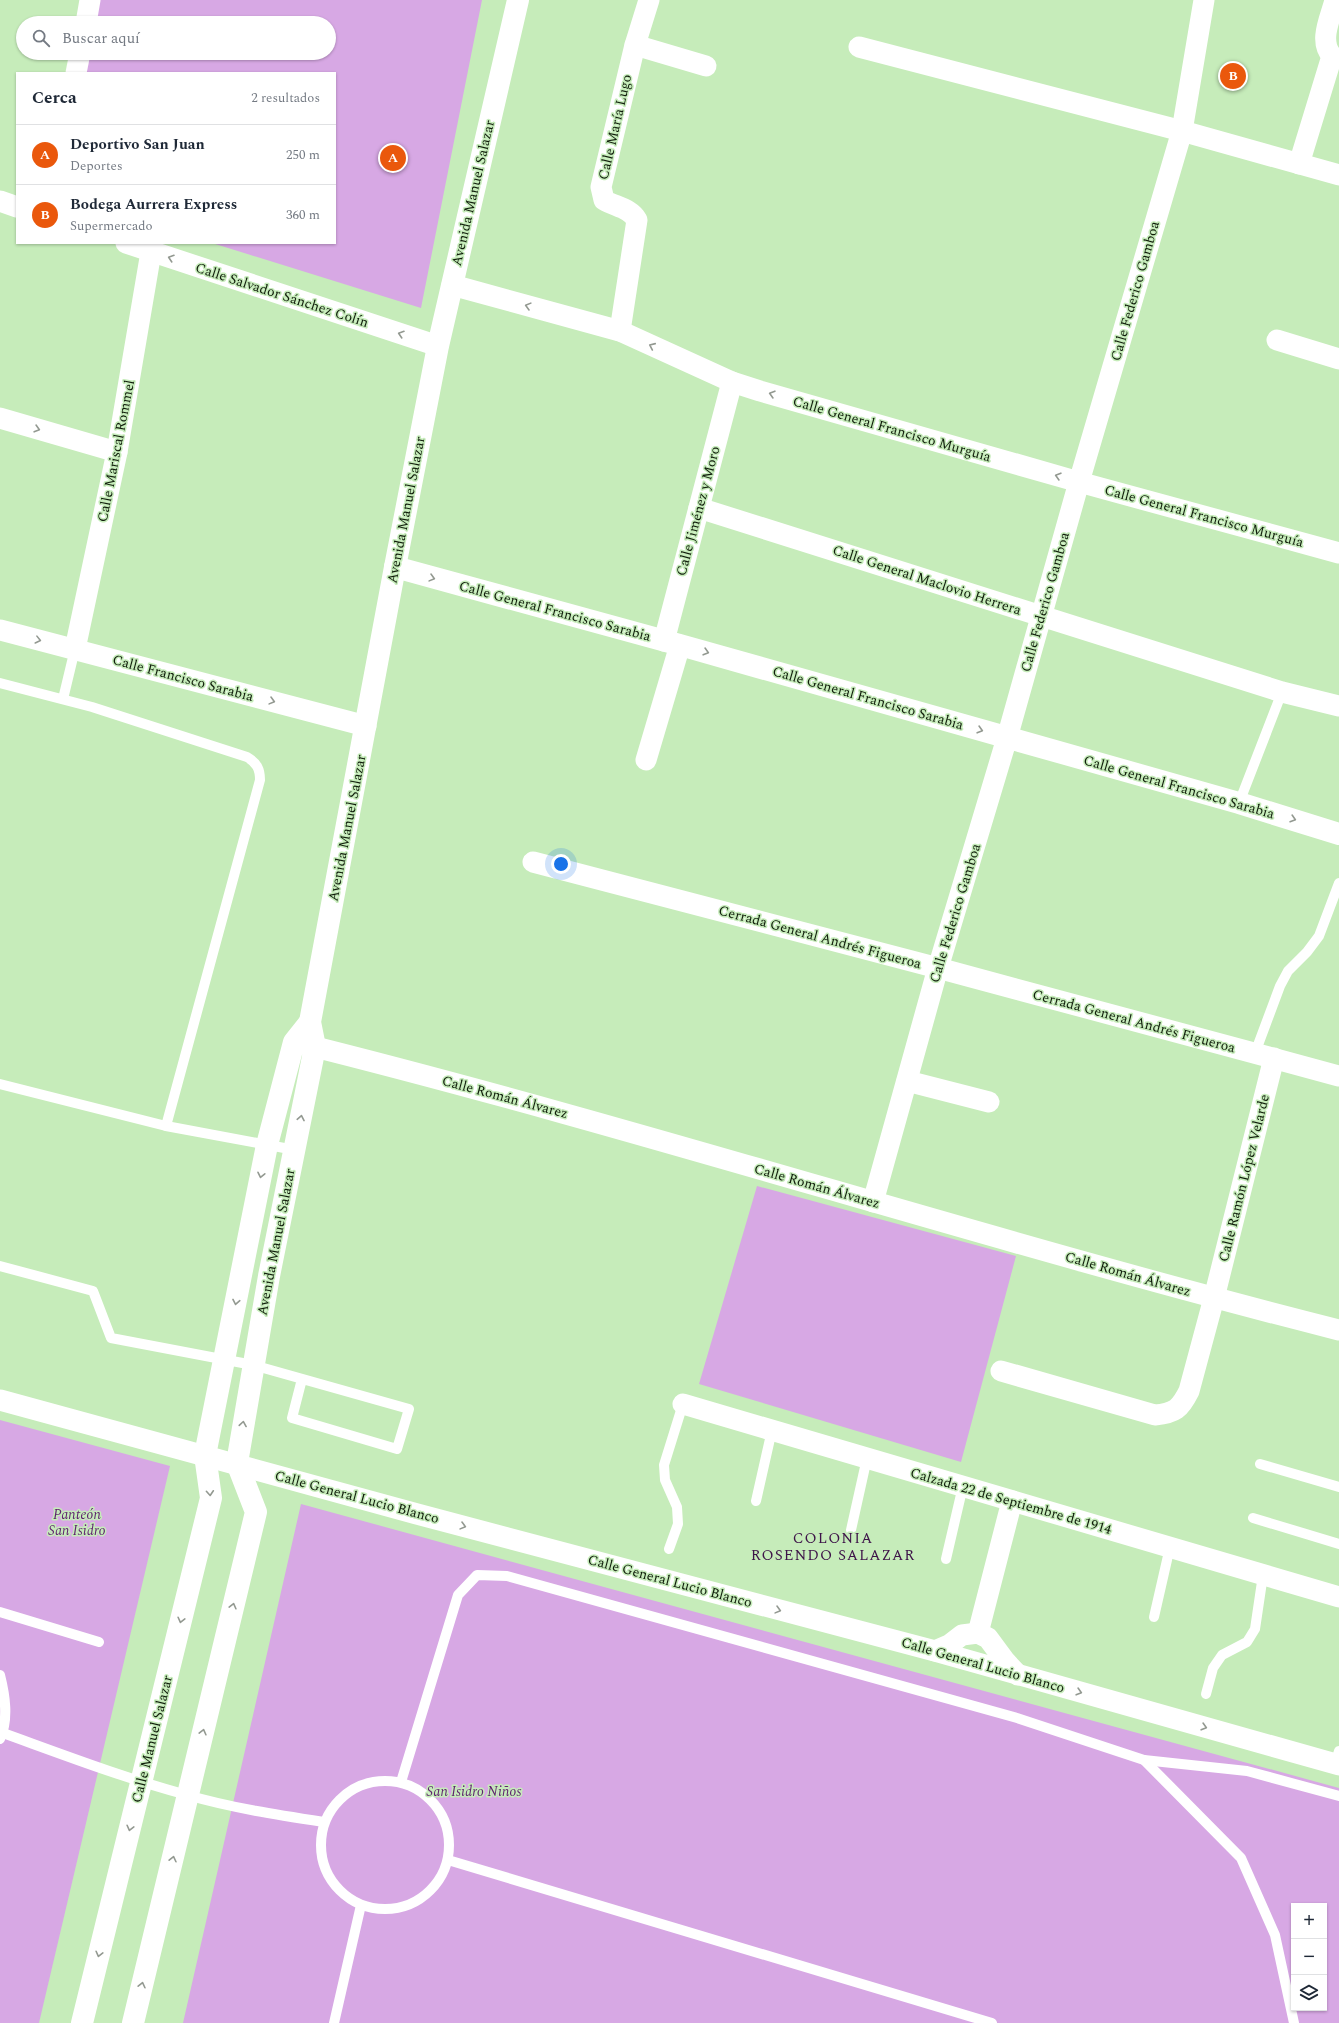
<!DOCTYPE html>
<html lang="es">
<meta charset="utf-8">
<style>
body{margin:0;font-family:Spectral,serif;background:#f2f2f3;color:#1f2937}
.controls{position:absolute;right:12px;bottom:12px;display:grid;overflow:hidden;border-radius:0px;box-shadow:0 1px 3px #0004}
.controls button{width:36px;height:36px;display:grid;place-items:center;padding:0;border:0;border-bottom:1px solid #e0e1e3;background:#fff;color:#1f2937;font:20px sans-serif}
.you{position:absolute;left:561px;top:864px;width:14px;height:14px;margin:-10px;border:3px solid #fff;border-radius:50%;background:#1a73e8;box-shadow:0 0 0 6px #1a73e833}
.badge{display:grid;place-items:center;width:26px;height:26px;border-radius:50%;background:#ea580c;color:#fff;font-size:13px;font-weight:700}
.pin{position:absolute;translate:-50% -50%;border:2px solid #fff;box-shadow:0 1px 4px #0006}
.list{margin:0;padding:0;list-style:none}
h2{display:flex;justify-content:space-between;align-items:center;height:52px;margin:0;padding:0 16px;font-size:17px}
h2 small{font-size:13px;font-weight:400;color:#747a83}
.list li{display:grid;grid-template-columns:26px 1fr auto;gap:12px;align-items:center;box-sizing:border-box;height:60px;padding:0 16px;border-top:1px solid #e0e1e3}
.list b{display:block;font-size:15px;white-space:nowrap}
.list p{margin:0;font-size:13px;white-space:nowrap;color:#747a83}
.list em{font-size:13px;font-style:normal;color:#747a83}
.icon{flex:none;width:22px;height:22px;fill:none;stroke:currentColor;stroke-width:2;stroke-linecap:round;stroke-linejoin:round}
.map{position:relative;flex:none;width:1339px;height:2023px;overflow:hidden}
.search{position:absolute;background:#fff;box-shadow:0 1px 3px #0004;left:16px;top:16px;width:320px;height:44px;display:flex;align-items:center;gap:10px;box-sizing:border-box;padding:0 14px;border-radius:22px;color:#747a83;font-size:15px}
.panel{position:absolute;background:#fff;box-shadow:0 1px 3px #0004;left:16px;top:72px;width:320px;height:172px;border-radius:0px}
.map>svg:first-child{display:block}
</style>
<div class="map">
<svg width="1339" height="2023" viewBox="0 0 1339 2023">
<rect width="100%" height="100%" fill="#c6ecba"/>
<!-- green -->
<g fill="#d7a8e4" fill-rule="evenodd">
<polygon points="99,0 482,0 421,308 212,243 335,243 335,73 84,73 88,53 329,53 329,23 94,23"/>
<polygon points="757,1186 1016,1256 961,1462 699,1384"/>
<polygon points="0,1420 170,1466 39,2023 0,2023"/>
<path d="M301,1504L1339,1788V2023H183ZM1294,1906H1324V2008H1294Z"/>
</g>
<g fill="none" stroke-linecap="round" stroke-linejoin="round">
<!-- lane -->
<g stroke="#fff" stroke-width="10">
<path d="M0,683L92,707L247,757C257,763 260,769 260,780L166,1126"/>
<polyline points="63,699 75,649"/>
<polyline points="1239,803 1282,692"/>
<polyline points="1255,1053 1280,986 1288,971 1307,952 1319,936 1339,883"/>
<polyline points="0,1084 166,1126 295,1150"/>
<polyline points="0,1266 93,1291 111,1338 253,1365 409,1409 397,1449 292,1418 302,1379"/>
<polyline points="1260,1464 1339,1487"/>
<polyline points="756,1501 772,1430"/>
<polyline points="1253,1518 1339,1544"/>
<polyline points="851,1530 867,1458"/>
<polyline points="669,1549 678,1524 677,1507 665,1480 664,1465 683,1404"/>
<polyline points="946,1559 963,1486"/>
<polyline points="0,1612 99,1642"/>
<polyline points="1154,1617 1170,1547"/>
<path d="M0,1675C5,1695 9,1719 0,1739"/>
<polyline points="1206,1694 1213,1668 1222,1655 1247,1642 1255,1629 1263,1575"/>
<path d="M3,1733C64,1755 124,1778 187,1795C232,1808 278,1815 324,1822"/>
<polyline points="1144,1760 1247,1771 1339,1796"/>
<polyline points="1335,1764 1339,1751"/>
<circle cx="385" cy="1845" r="64"/>
<polyline points="401,1782 458,1595 477,1575 507,1576 1017,1718 1144,1760 1241,1858 1275,1935 1294,2023"/>
<polyline points="448,1860 992,2023"/>
<polyline points="334,2023 361,1905"/>
</g>
<!-- street -->
<g stroke="#fff" stroke-width="21">
<polyline points="86,23 90,0"/>
<polyline points="635,45 706,66"/>
<polyline points="859,47 1182,131 1339,175"/>
<polyline points="76,73 80,53"/>
<path d="M1299,164L1332,56C1318,41 1331,17 1335,0"/>
<polyline points="0,201 17,207"/>
<polyline points="126,243 438,346"/>
<polyline points="452,285 620,331 732,382 760,391 1079,482 1339,553"/>
<path d="M620,331L637,220C630,208 616,207 604,200L601,187L635,45L649,0"/>
<polyline points="1277,340 1339,359"/>
<polyline points="0,418 117,452"/>
<polyline points="699,508 1282,692 1339,706"/>
<polyline points="0,630 366,726"/>
<polyline points="664,641 732,382"/>
<polyline points="75,649 117,452 151,252"/>
<polyline points="646,760 680,645"/>
<polyline points="533,862 938,968 1339,1076"/>
<path d="M299,1043C648,1130 990,1242 1339,1330"/>
<polyline points="907,1081 989,1102"/>
<polyline points="873,1202 938,968 1007,738 1079,482 1182,131 1204,0"/>
<path d="M1001,1371L1155,1415C1175,1413 1180,1409 1189,1391L1214,1298L1274,1058"/>
<polyline points="0,1400 417,1514 935,1651 1339,1765"/>
<polyline points="683,1404 1339,1597"/>
<polyline points="978,1633 1012,1501"/>
<polyline points="935,1651 949,1645 962,1635 978,1633 988,1638 1005,1661 1018,1675"/>
</g>
<!-- secondary -->
<g stroke="#fff" stroke-width="22">
<polyline points="395,567 680,645 1239,803 1339,834"/>
<polyline points="82,2023 211,1498 205,1455 267,1145 294,1042 310,1022"/>
<polyline points="133,2023 256,1512 237,1463 269,1276 315,1047 310,1022 395,567 438,346 518,0"/>
</g>
</g>
<!-- one-way arrows -->
<defs><path id="oneway-chevron" d="M-2-3.5L2.5 0L-2 3.5" fill="none" stroke-width="1.6" stroke-linecap="round" stroke-linejoin="round"/></defs>
<g stroke="#939991">
<use href="#oneway-chevron" transform="translate(171 258) rotate(-162)"/>
<use href="#oneway-chevron" transform="translate(528 306) rotate(-165)"/>
<use href="#oneway-chevron" transform="translate(401 334) rotate(-162)"/>
<use href="#oneway-chevron" transform="translate(652 346) rotate(-156)"/>
<use href="#oneway-chevron" transform="translate(772 394) rotate(-164)"/>
<use href="#oneway-chevron" transform="translate(37 429) rotate(16)"/>
<use href="#oneway-chevron" transform="translate(1058 476) rotate(-164)"/>
<use href="#oneway-chevron" transform="translate(432 578) rotate(15)"/>
<use href="#oneway-chevron" transform="translate(38 640) rotate(14)"/>
<use href="#oneway-chevron" transform="translate(706 652) rotate(16)"/>
<use href="#oneway-chevron" transform="translate(272 701) rotate(15)"/>
<use href="#oneway-chevron" transform="translate(980 730) rotate(16)"/>
<use href="#oneway-chevron" transform="translate(1293 819) rotate(17)"/>
<use href="#oneway-chevron" transform="translate(301 1118) rotate(-79)"/>
<use href="#oneway-chevron" transform="translate(261 1175) rotate(102)"/>
<use href="#oneway-chevron" transform="translate(236 1302) rotate(101)"/>
<use href="#oneway-chevron" transform="translate(243 1424) rotate(-81)"/>
<use href="#oneway-chevron" transform="translate(210 1493) rotate(86)"/>
<use href="#oneway-chevron" transform="translate(463 1526) rotate(15)"/>
<use href="#oneway-chevron" transform="translate(233 1606) rotate(-76)"/>
<use href="#oneway-chevron" transform="translate(778 1610) rotate(15)"/>
<use href="#oneway-chevron" transform="translate(181 1620) rotate(104)"/>
<use href="#oneway-chevron" transform="translate(1079 1692) rotate(16)"/>
<use href="#oneway-chevron" transform="translate(1204 1727) rotate(16)"/>
<use href="#oneway-chevron" transform="translate(203 1732) rotate(-76)"/>
<use href="#oneway-chevron" transform="translate(130 1828) rotate(104)"/>
<use href="#oneway-chevron" transform="translate(173 1859) rotate(-77)"/>
<use href="#oneway-chevron" transform="translate(99 1954) rotate(104)"/>
<use href="#oneway-chevron" transform="translate(142 1985) rotate(-77)"/>
</g>
<g text-anchor="middle" dominant-baseline="central" stroke-width="3" stroke-linejoin="round" paint-order="stroke">
<!-- street labels -->
<g font-size="14" fill="#101d0b" stroke="#c6ecba">
<text transform="translate(615 127) rotate(-77)">Calle María Lugo</text>
<text transform="translate(473 193) rotate(-77)">Avenida Manuel Salazar</text>
<text transform="translate(1135 291) rotate(-74)">Calle Federico Gamboa</text>
<text transform="translate(282 295) rotate(18)">Calle Salvador Sánchez Colín</text>
<text transform="translate(892 429) rotate(16)">Calle General Francisco Murguía</text>
<text transform="translate(116 451) rotate(-79)">Calle Mariscal Rommel</text>
<text transform="translate(406 510) rotate(-79)">Avenida Manuel Salazar</text>
<text transform="translate(698 511) rotate(-75)">Calle Jiménez y Moro</text>
<text transform="translate(1204 516) rotate(15)">Calle General Francisco Murguía</text>
<text transform="translate(927 580) rotate(18)">Calle General Maclovio Herrera</text>
<text transform="translate(1045 602) rotate(-74)">Calle Federico Gamboa</text>
<text transform="translate(555 611) rotate(15)">Calle General Francisco Sarabia</text>
<text transform="translate(183 678) rotate(15)">Calle Francisco Sarabia</text>
<text transform="translate(868 698) rotate(16)">Calle General Francisco Sarabia</text>
<text transform="translate(1179 787) rotate(16)">Calle General Francisco Sarabia</text>
<text transform="translate(347 828) rotate(-79)">Avenida Manuel Salazar</text>
<text transform="translate(955 913) rotate(-73)">Calle Federico Gamboa</text>
<text transform="translate(820 937) rotate(15)">Cerrada General Andrés Figueroa</text>
<text transform="translate(1134 1021) rotate(15)">Cerrada General Andrés Figueroa</text>
<text transform="translate(505 1097) rotate(15)">Calle Román Álvarez</text>
<text transform="translate(1244 1178) rotate(-76)">Calle Ramón López Velarde</text>
<text transform="translate(817 1186) rotate(16)">Calle Román Álvarez</text>
<text transform="translate(276 1242) rotate(-79)">Avenida Manuel Salazar</text>
<text transform="translate(1128 1274) rotate(16)">Calle Román Álvarez</text>
<text transform="translate(357 1497) rotate(15)">Calle General Lucio Blanco</text>
<text transform="translate(1011 1501) rotate(16)">Calzada 22 de Septiembre de 1914</text>
<text transform="translate(670 1581) rotate(15)">Calle General Lucio Blanco</text>
<text transform="translate(983 1665) rotate(16)">Calle General Lucio Blanco</text>
<text transform="translate(152 1739) rotate(-76)">Calle Manuel Salazar</text>
</g>
<!-- park labels -->
<g font-size="14" font-style="italic" fill="#5f226f" stroke="#c6ecba">
<text x="77" y="1514">Panteón<tspan x="77" dy="16">San Isidro</tspan></text>
<text x="474" y="1791">San Isidro Niños</text>
</g>
<!-- neighbourhood labels -->
<g font-size="15" letter-spacing="1" fill="#3d1348" stroke="#c6ecba">
<text x="833" y="1538">COLONIA<tspan x="833" dy="17">ROSENDO SALAZAR</tspan></text>
</g>
</g>
</svg>
<div class="controls">
<button>+</button>
<button>−</button>
<button><svg class="icon" aria-label="layers" viewBox="0 0 24 24"><path d="M12 4l9 5-9 5-9-5zM3 14l9 5 9-5"/></svg></button>
</div>
<div class="you"></div>
<div class="pin badge" style="left:393px;top:158px">A</div>
<div class="pin badge" style="left:1233px;top:76px">B</div>
<div class="search"><svg class="icon" aria-label="search" viewBox="0 0 24 24"><circle cx="10" cy="10" r="6"/><path d="M15 15l6 6"/></svg>Buscar aquí</div>
<section class="panel">
<h2>Cerca<small>2 resultados</small></h2>
<ul class="list">
<li><span class="badge">A</span><div><b>Deportivo San Juan</b><p>Deportes</p></div><em>250 m</em></li>
<li><span class="badge">B</span><div><b>Bodega Aurrera Express</b><p>Supermercado</p></div><em>360 m</em></li>
</ul>
</section>
</div>
